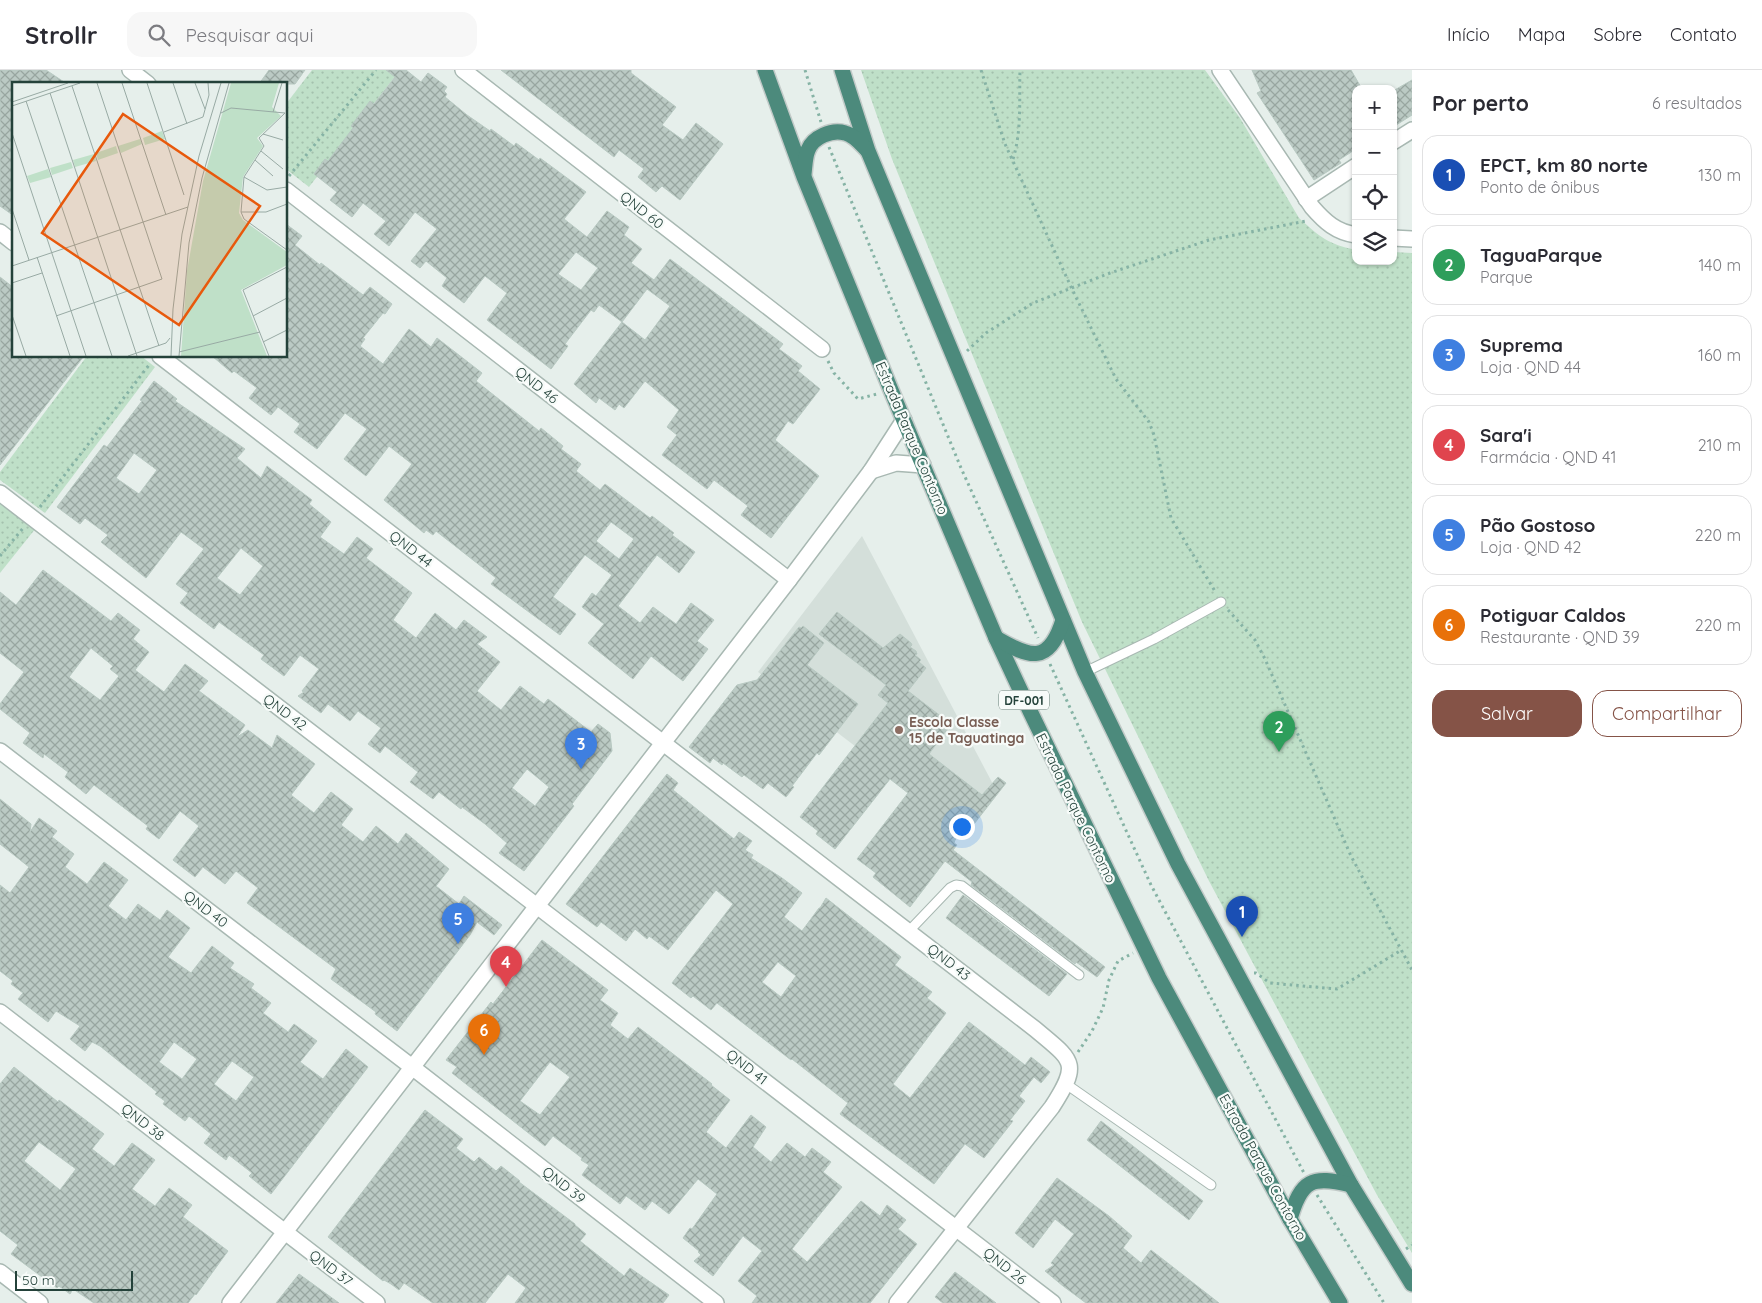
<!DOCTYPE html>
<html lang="pt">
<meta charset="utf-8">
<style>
body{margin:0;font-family:Quicksand,sans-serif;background:#f7f7f7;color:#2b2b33}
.controls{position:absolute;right:15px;top:15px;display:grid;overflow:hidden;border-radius:10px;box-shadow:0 1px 4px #0004}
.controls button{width:45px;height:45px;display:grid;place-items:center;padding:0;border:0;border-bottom:1px solid #e1e1e2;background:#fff;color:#2b2b33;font:25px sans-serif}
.scale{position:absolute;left:15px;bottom:12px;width:118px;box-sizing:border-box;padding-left:5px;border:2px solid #24423a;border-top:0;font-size:14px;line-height:18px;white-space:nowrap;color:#24423a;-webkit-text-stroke:4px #f7fbf9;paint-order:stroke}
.you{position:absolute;left:961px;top:756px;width:18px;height:18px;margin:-12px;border:4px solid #fff;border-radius:50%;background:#1a73e8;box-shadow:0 0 0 8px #1a73e833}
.badge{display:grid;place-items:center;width:32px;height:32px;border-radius:50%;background:#855347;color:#fff;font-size:16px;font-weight:700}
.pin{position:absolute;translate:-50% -41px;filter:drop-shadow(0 1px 2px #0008)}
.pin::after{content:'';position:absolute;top:26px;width:18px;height:15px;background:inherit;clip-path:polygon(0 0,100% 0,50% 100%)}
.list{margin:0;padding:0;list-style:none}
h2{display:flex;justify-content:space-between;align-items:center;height:65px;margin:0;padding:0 20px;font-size:21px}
h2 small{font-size:16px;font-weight:400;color:#7c7c81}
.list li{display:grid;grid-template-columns:32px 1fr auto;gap:15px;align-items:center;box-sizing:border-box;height:80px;margin:0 10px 10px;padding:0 10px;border:1px solid #e1e1e2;border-radius:15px}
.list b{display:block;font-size:19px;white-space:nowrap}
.list p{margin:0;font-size:16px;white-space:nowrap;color:#7c7c81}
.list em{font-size:16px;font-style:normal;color:#7c7c81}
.actions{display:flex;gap:10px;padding:15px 20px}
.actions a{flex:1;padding:11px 0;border:1px solid #855347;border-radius:15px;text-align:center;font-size:18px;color:#855347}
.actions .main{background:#855347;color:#fff}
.icon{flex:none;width:28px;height:28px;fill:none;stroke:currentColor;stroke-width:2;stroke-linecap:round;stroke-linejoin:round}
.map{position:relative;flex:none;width:1412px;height:1233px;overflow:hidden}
header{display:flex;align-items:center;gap:30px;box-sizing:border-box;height:70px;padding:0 25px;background:#fff;border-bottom:1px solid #e1e1e2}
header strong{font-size:24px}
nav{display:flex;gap:28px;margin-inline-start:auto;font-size:18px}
.search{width:350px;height:45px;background:#f7f7f7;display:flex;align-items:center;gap:12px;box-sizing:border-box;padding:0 18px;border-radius:15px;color:#7c7c81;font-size:19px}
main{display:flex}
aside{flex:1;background:#fff}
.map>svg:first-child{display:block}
</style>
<header>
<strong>Strollr</strong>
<div class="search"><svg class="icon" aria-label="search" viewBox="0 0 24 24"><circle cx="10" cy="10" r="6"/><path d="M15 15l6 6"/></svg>Pesquisar aqui</div>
<nav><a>Início</a><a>Mapa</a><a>Sobre</a><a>Contato</a></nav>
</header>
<main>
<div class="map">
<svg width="1412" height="1233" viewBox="0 0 1412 1233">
<defs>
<pattern id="grass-dots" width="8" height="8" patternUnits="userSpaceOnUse" patternTransform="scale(1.25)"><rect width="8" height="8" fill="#bfe0c8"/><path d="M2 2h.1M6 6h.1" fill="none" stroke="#a4c1ad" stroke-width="1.8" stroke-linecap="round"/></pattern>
<pattern id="building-cross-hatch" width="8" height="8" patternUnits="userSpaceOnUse" patternTransform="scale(1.25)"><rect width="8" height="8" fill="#bbcac4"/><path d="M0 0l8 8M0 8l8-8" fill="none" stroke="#98a6a0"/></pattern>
</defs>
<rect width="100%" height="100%" fill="#e6efeb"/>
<!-- built -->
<polygon fill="#d4dfda" points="862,466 995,718 961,757 758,602"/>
<!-- grass -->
<g fill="url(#grass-dots)">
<polygon points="312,0 400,0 309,117 286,99 286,34"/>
<path d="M861,0H1205L1240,48L1299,148C1320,167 1328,174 1356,180V191H1393V182L1412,183V1183L1377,1125L1209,811L1082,552L892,89Z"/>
<polygon points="87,286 141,286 155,297 45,443 0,410 0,402"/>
<polygon points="0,430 36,458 0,503"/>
</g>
<!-- building -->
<g fill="url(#building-cross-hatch)" stroke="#b8c9c2" fill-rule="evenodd">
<polygon points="0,0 46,0 67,14 14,14 14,146 0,136"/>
<polygon points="269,0 305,0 295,14 259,14"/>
<path d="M386,0H406L421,12L428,3L447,17L444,21L447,24L445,27L467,45L490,61L491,59L514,76L516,73L539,90L540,88L586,122L564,149L587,167L607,141L629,157L624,165L642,179L631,193L654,210L670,189L783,274L779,279L802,296L798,301L820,319L793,354L788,351L775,370L819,406L771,468L741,445L748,436L714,410L707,419L662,385L677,365L667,357L679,340L658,322L645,311L624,338L619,334L615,340L599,328L596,333L574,314L622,252L645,270L670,236L647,219L622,252L599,235L594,242L591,240L565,274L568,276L551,299L487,250L507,223L485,206L464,233L442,216L447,208L426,191L420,198L411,191L437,159L415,142L389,176L374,164L386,151L363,133L352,147L330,130L337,122L314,104L325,89L328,91L353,58L351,56L370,31L374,34L395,7ZM576,182L598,198L581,220L558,204Z"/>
<polygon points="501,0 631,0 631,3 676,37 662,55 683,70 696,53 723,74 680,130 662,116 656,122 638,107 644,99 619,80 614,87"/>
<polygon points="1252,0 1351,0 1362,19 1356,19 1356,79 1339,90 1341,93 1314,110 1257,23 1261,21"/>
<polygon points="1412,10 1412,45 1393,57 1393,21"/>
<path d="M286,154L302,166L295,175L320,195L321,193L363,225L370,217L392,234L385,244L383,243L363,268L365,269L360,276L383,294L409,259L431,277L437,268L482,303L476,311L539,361L541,358L563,376L561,379L581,394L576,401L600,420L605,414L650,448L652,446L674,463L672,465L695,482L679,503L657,485L618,536L640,553L653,537L676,554L691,533L714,550L697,571L708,579L683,611L651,586L633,609L588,573L604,554L582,537L592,523L596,526L612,505L585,485L553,527L576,544L560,565L491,514L496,508L436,461L433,465L426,460L424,463L384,430L412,394L389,376L366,406L344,389L367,359L345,343L317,379L294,362L300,354L278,337L271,345L249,328L257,318L234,301L232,303L212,286H286ZM611,452L634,469L619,489L596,471Z"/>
<polygon points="0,207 14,218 14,286 84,286 0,395"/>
<path d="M154,311L177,329L175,331L245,379L237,388L261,408L267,396L312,430L309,434L331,452L320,467L344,484L357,467L373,479L366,488L412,523L393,550L416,568L435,543L456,560L464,550L487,567L477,574L500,592L477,621L501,640L520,616L544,634L548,629L591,662L598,654L610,663L612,681L572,734L574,736L524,801L499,783L507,773L485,754L462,737L461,739L439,722L433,729L410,712L418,702L385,676L380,683L368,674L381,658L358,641L350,651L328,634L321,643L298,626L304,622L302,621L319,599L300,585L284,606L261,589L264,585L219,552L214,559L180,533L188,523L176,514L204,479L181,462L146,508L101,472L108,465L85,448L80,454L57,437L104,375L107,377L142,331L140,330ZM134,383L157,400L139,424L116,408ZM241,478L263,496L240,525L217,508ZM527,699L549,717L535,736L512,718Z"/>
<path d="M43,500L111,551L118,543L140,560L133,569L149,582L135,600L164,622L185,594L208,611L199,621L245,655L237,667L248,660L272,678L277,665L315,694L291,725L314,743L331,722L353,739L341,755L363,772L376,756L398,774L406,763L449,799L436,816L459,834L464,826L502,855L494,865L477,852L470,865L397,961L375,944L376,942L331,909L336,899L247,833L258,818L236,801L225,814L203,797L195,807L173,790L199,756L180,741L159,769L146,759L148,756L94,715L86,724L65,707L68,702L44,684L43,688L23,673L30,663L0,639V634L24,602L0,583V522L16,535ZM91,578L113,596L110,599L119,606L100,630L69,607Z"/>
<polygon points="837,542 883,578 900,564 911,573 912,575 910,577 916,581 917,584 915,585 921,590 919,592 926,598 908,621 951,654 929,684 982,725 998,707 1006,713 974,754 970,751 955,770 954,773 957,775 953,780 1105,897 1097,907 1076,892 1075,894 971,815 972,812 945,791 910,837 873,807 876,803 857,789 908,723 890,709 835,779 816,764 818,761 800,747 888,633 878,625 886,615 819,564"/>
<polygon points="803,556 824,573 807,595 858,634 819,685 817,683 792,716 794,717 786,727 768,713 763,719 744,705 742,707 723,693 722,695 713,688 710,693 689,677 737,615 757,610 799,557 801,558"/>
<path d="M667,704L678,713L673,720L734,769L739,762L752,771L745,780L753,785L751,788L782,808L802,823L784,847L802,861L819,838H820L826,828L901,887L895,895L932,922L927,928L946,943L893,1014L910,1028L969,952L1025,995L1031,987L1050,1002L1041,1013L1034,1007L1019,1026L1025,1031L1010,1050L1013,1051L984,1088L965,1074L934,1114L840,1044L848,1033L792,989L791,990L717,933L711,940L693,926L691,928L672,913L733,834L716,820L668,880L649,866L647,869L635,859L626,871L601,852L597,857L566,834ZM778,892L796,906L781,927L762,912Z"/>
<path d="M0,729L31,754L30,762L39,748L57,761L52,767L74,784L65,797L87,814L104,792L128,810L108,836L126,850L138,834L160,850L167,840L190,858L168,887L191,903L212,876L234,893L230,898L254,914L251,918L271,933L263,943L288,962L294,954L317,971L300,992L323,1009L346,979L368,997L271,1124L249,1106L252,1103L229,1085L226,1090L204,1073L211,1064L189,1046L185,1051L163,1034L165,1031L155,1024L157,1022L100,976L92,972L85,981L70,969L80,956L56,941L48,952L18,929L23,923L11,914L13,911L0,901V815L10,823L29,797L0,774ZM174,972L197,989L182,1009L159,992ZM232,991L254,1007L236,1031L214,1014Z"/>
<polygon points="963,825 1067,904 1049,926 946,848"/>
<path d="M542,870L608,920L600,930L618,943L610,955L628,969L638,957L712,1014L711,1015L730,1030L706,1062L726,1078L751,1045L766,1057L753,1077L771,1092L787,1073L805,1087L812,1078L831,1092L823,1102L842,1117L792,1179L807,1192L861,1131L880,1146L887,1135L906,1150L898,1159L917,1174L870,1233H752L757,1226L738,1211L762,1181L743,1166L713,1206L694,1191L701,1185L698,1182L699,1181L683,1168L690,1158L692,1159L717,1124L698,1109L669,1144L652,1131L645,1140L626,1126L620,1134L582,1105L589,1095L581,1090L582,1088L553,1066L545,1076L452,1003L457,997L446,990L491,932L493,934ZM550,992L570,1007L540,1045L520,1031Z"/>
<path d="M14,997L58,1032L59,1030L104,1064L92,1079L114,1096L132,1073L155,1090L132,1119L155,1136L169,1118L192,1135L183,1147L228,1181L196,1225L195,1224L188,1233H94L73,1219L70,1224L59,1216L57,1218L11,1184L18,1175L0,1161V1014ZM39,1072L76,1099L60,1120L24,1091Z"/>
<polygon points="425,1040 463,1069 456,1078 474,1092 479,1087 496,1101 501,1096 520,1111 519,1112 575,1154 575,1155 586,1164 580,1171 624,1206 630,1198 669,1225 663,1233 515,1233 526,1218 508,1204 485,1233 433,1233 404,1213 399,1220 391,1214 384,1210 383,1211 328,1167"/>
<polygon points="1101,1051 1203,1131 1189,1150 1087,1070"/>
<polygon points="1057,1108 1109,1146 1132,1166 1123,1178 1141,1193 1151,1180 1219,1233 1086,1233 1063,1216 1045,1201 1054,1195 1051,1193 1074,1164 1055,1149 1033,1178 1015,1163"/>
<polygon points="955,1202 996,1233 943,1233 935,1227"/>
<polygon points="299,1204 339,1233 276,1233"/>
</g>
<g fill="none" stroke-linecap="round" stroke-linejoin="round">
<!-- service casing -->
<g stroke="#a8b8b2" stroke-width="11">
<g id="service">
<polyline points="1085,602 1154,569 1221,532"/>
<polyline points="909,861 950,818 956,815 962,816 1079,905"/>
<polyline points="1066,1014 1211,1115"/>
</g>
</g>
<!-- minor casing -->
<g stroke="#a8b8b2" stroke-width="18">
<g id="minor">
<polyline points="130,0 148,14"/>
<polyline points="463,0 822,279"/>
<polyline points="1393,72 1412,60"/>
<polyline points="286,120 789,510"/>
<polyline points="1306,129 1356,96"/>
<polyline points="0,162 14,173"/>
<path d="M160,286L1035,959C1073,991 1081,992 1052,1037L897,1233"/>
<polyline points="871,401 896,393 923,395"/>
<polyline points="0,423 1053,1233"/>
<polyline points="0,681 412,997 716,1233"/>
<polyline points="0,942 377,1233"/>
<polyline points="0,1202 40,1233"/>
<polyline points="230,1233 789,510 871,401 904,350"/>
</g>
</g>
<!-- tertiary casing -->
<g stroke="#a8b8b2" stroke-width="18">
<g id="tertiary">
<path d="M1220,0L1312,137C1325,152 1336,162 1356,165"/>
<polyline points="1393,168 1412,169"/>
</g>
</g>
<!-- trunk casing -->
<g stroke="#c2cac8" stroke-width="18">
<g id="trunk">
<polyline points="765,0 804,107 891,320 996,568 1030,641 1159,908 1290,1149 1340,1233"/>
<polyline points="842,0 868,81 1085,602 1178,794 1351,1115 1412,1214"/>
<path d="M804,104C805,96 805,87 808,80C813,67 832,59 845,63C854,65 861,74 867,80"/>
<path d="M996,568C1030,588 1049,595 1063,550"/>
<path d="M1290,1149C1301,1110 1312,1105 1351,1115"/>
</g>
</g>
<!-- path -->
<g stroke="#86b3a5" stroke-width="3" stroke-dasharray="2.5 4" stroke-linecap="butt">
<polyline points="805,0 821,52"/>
<polyline points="981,0 1005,74 1072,219 1116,309 1149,352 1154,365 1171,448 1216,523"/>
<polyline points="829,77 961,398 1038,568"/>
<path d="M1013,89C1022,60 1019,30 1020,0"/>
<polyline points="289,106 376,0"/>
<polyline points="967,281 986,263 1033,233 1110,203 1209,170 1306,151"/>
<polyline points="828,291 834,303 858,329 877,324"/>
<polyline points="40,437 149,295"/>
<polyline points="0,486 24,457"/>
<polyline points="1228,540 1255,570 1265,589 1351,786 1412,900"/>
<polyline points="1050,594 1151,815 1304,1103"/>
<polyline points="1254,903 1256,903 1270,913 1337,919 1400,881"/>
<polyline points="1078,982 1092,961 1103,938 1109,910 1118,891 1133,883"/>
<polyline points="1317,1125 1384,1233"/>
<polyline points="1406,1179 1412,1175"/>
</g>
<!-- service -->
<use href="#service" stroke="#fff" stroke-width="9"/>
<!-- minor -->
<use href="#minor" stroke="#fff" stroke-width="15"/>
<!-- tertiary -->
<use href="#tertiary" stroke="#fff" stroke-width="15"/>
<!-- trunk -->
<use href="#trunk" stroke="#4c8a7c" stroke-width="15"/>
</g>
<!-- markers -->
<circle fill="#8d6e63" stroke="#f7fbf9" stroke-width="2" cx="899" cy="660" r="5"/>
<g text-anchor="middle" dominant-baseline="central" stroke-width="4.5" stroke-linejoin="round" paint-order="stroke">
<!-- shield labels -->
<rect fill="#f7fbf9" stroke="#637a73" stroke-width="1" x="999" y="620.5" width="50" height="19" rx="4"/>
<g font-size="12" font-weight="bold" fill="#24423a">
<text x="1024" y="630">DF-001</text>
</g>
<!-- street labels -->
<g font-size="14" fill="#24423a" stroke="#f7fbf9">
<text transform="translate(642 140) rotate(38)">QND 60</text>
<text transform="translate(537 315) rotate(38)">QND 46</text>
<text transform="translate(912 368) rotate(67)">Estrada Parque Contorno</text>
<text transform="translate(411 479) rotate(38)">QND 44</text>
<text transform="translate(285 642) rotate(37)">QND 42</text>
<text transform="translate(1076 738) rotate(64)">Estrada Parque Contorno</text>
<text transform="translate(206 839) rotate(37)">QND 40</text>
<text transform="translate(949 892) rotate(38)">QND 43</text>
<text transform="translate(747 997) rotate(38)">QND 41</text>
<text transform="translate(143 1052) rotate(38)">QND 38</text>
<text transform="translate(1263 1097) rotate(61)">Estrada Parque Contorno</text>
<text transform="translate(564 1115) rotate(38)">QND 39</text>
<text transform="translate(1005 1196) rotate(38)">QND 26</text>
<text transform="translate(331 1198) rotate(37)">QND 37</text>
</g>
<!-- education labels -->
<g font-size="14" font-weight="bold" fill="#785e54" stroke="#f7fbf9" text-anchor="start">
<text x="909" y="652">Escola Classe<tspan x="909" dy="16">15 de Taguatinga</tspan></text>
</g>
</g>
<!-- overview -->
<g transform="translate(12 12)">
<rect width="275" height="275" fill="#e6efeb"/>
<path d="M219,1H267L260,25L269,34L245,56L251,64L231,95L227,131L231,138L275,170V183L229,208L255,274H169L175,189L191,99ZM150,49L153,57L133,63L131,56ZM128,57L130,62L109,71L106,64ZM104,64L106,71L86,78L84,71ZM82,72L84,79L63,85L61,78ZM59,80L61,86L40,93L38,86ZM36,87L39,95L18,101L15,94Z" fill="#bfe0c8"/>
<path fill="none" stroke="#98aaa4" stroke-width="1" d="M110,1L154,133M135,1L172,113M161,1L175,42M183,1L193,27M60,4L147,264M38,11L125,274M14,19L100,274M0,20L56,1M0,24L68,1M261,30L270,1M209,31L219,26L273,31M273,31L247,56L252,64L232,95L229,130L232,137L275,168M152,50L191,35L197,13L196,1M0,51L74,274M251,52L271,58M249,69L271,87M243,78L261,94M232,95L255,108L275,105M0,127L17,178M229,130H254L275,122M25,175L58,274M0,184L176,125M0,201L30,191M0,233L14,274M44,234L150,197L85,1M241,234L275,216M251,260L275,248M167,270L248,250M116,274L154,261L158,256M159,274L161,227L170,152L187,74L209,1M167,274L177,161L190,96L217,1M257,274L231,208L275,185"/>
<path fill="#e8590c" fill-opacity="0.15" stroke="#e8590c" stroke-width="2.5" d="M111,32L248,124L167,243L30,151Z"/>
<rect width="275" height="275" fill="none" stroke="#24423a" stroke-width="2.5"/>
</g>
</svg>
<div class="controls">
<button>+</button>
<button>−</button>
<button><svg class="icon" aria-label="locate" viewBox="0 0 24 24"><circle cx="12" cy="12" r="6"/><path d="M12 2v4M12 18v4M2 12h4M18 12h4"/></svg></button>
<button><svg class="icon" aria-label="layers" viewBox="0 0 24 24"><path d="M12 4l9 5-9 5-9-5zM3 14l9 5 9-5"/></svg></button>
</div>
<div class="scale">50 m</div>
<div class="you"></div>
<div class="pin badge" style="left:1242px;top:867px;background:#1a4fb4">1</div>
<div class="pin badge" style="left:1279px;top:682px;background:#2e9e5b">2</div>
<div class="pin badge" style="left:581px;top:699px;background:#3f7fe0">3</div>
<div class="pin badge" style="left:506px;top:917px;background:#e0444e">4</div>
<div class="pin badge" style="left:458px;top:874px;background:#3f7fe0">5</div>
<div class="pin badge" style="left:484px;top:985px;background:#e8710a">6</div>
</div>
<aside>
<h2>Por perto<small>6 resultados</small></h2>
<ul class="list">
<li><span class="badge" style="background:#1a4fb4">1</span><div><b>EPCT, km 80 norte</b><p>Ponto de ônibus</p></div><em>130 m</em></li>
<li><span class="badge" style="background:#2e9e5b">2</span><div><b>TaguaParque</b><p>Parque</p></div><em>140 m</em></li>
<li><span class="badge" style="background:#3f7fe0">3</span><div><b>Suprema</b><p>Loja · QND 44</p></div><em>160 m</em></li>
<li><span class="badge" style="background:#e0444e">4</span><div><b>Sara'i</b><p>Farmácia · QND 41</p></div><em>210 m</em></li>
<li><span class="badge" style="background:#3f7fe0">5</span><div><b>Pão Gostoso</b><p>Loja · QND 42</p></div><em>220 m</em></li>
<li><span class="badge" style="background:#e8710a">6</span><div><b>Potiguar Caldos</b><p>Restaurante · QND 39</p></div><em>220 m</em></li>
</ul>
<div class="actions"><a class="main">Salvar</a><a>Compartilhar</a></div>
</aside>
</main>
